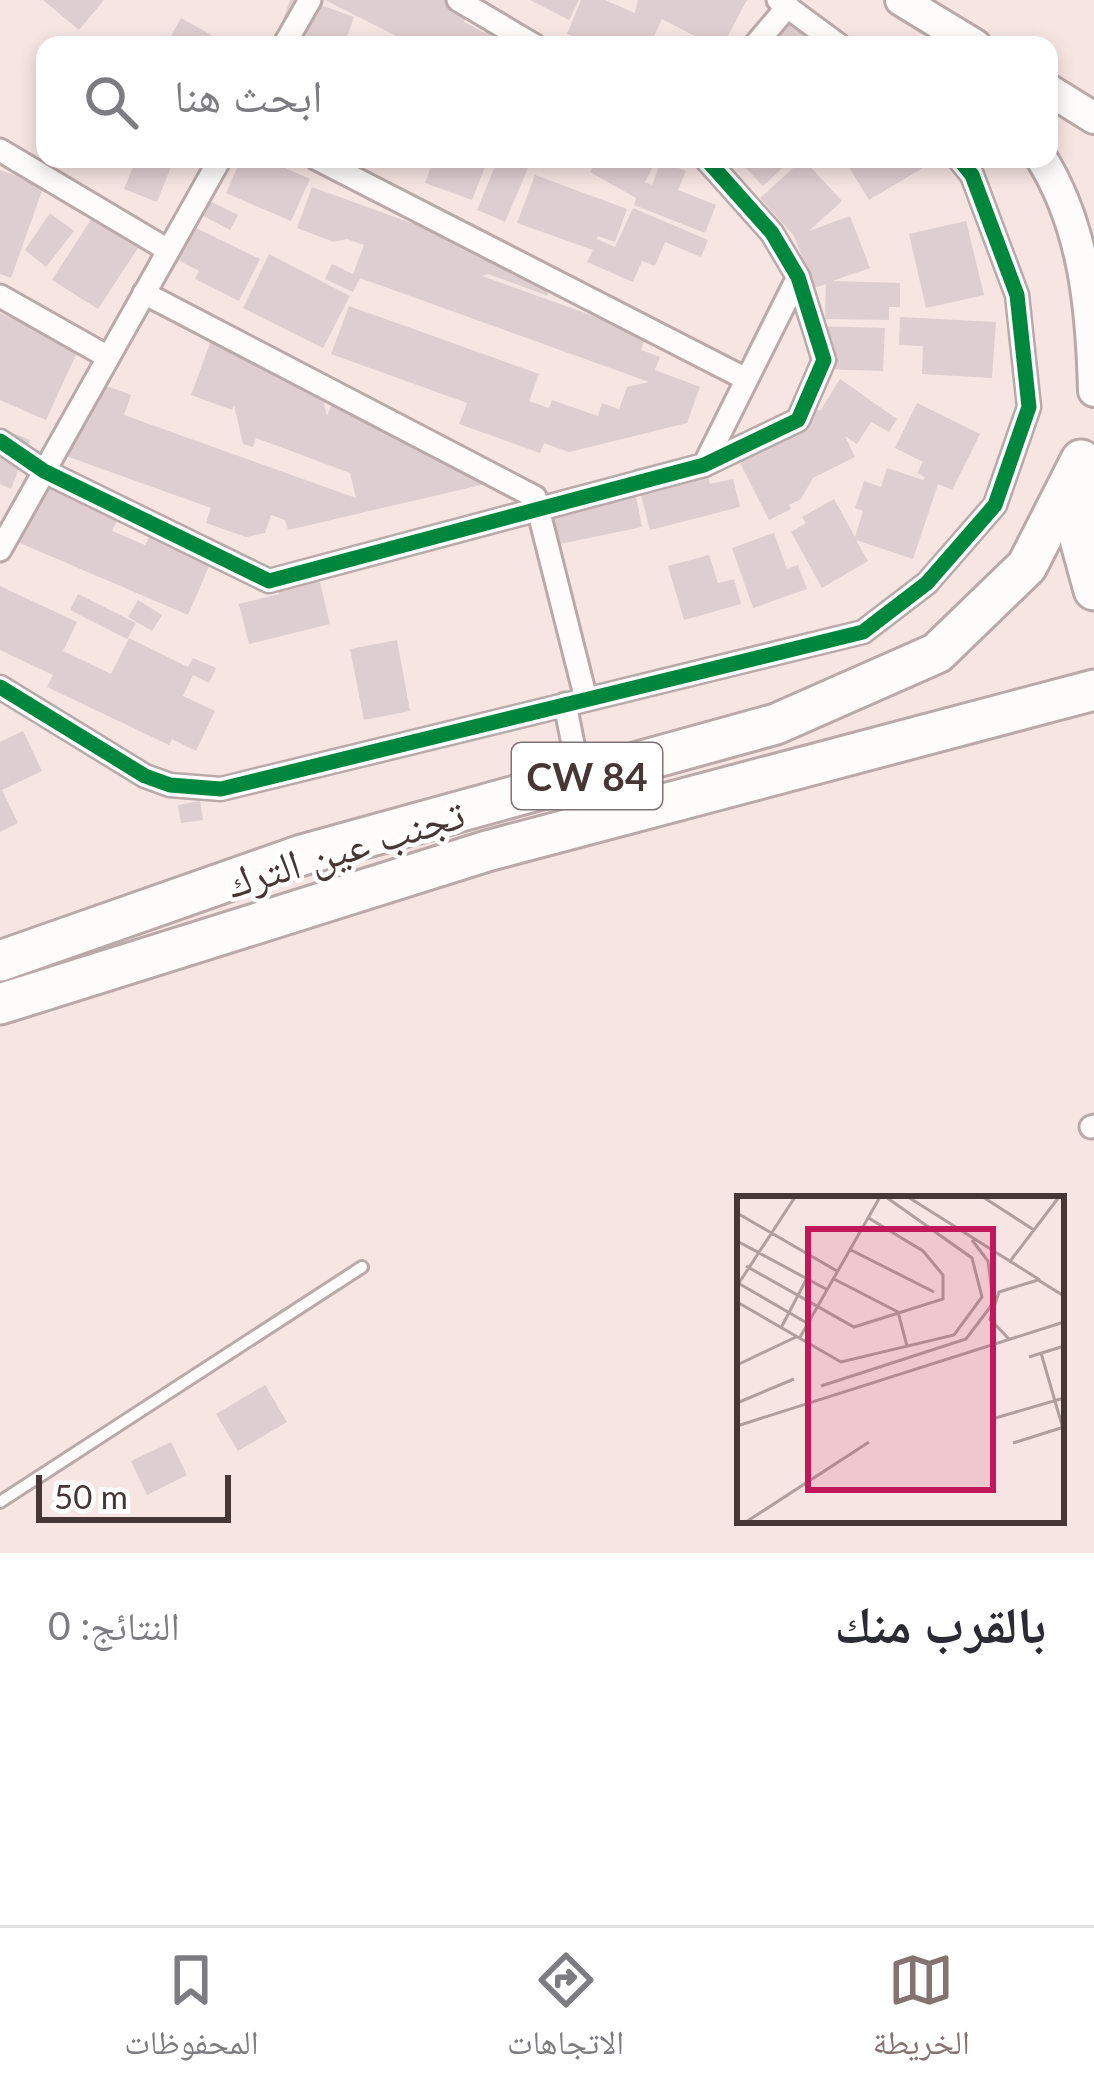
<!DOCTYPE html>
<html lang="ar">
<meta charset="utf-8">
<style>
body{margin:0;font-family:Lato,"Noto Naskh Arabic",sans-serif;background:#f7f7f7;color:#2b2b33;direction:rtl}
.scale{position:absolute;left:36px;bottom:30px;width:195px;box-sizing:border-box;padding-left:12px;border:6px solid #463635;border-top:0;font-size:33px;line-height:42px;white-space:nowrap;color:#463635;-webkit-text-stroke:9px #fff;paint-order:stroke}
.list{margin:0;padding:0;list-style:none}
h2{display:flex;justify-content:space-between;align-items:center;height:156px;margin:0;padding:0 48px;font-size:51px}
h2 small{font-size:39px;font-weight:400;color:#7c7c81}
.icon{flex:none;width:66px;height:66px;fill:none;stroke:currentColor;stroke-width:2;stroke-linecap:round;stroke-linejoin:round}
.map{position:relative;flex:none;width:1094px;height:1553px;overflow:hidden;direction:ltr}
.search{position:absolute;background:#fff;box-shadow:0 6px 18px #0003;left:36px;right:36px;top:36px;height:132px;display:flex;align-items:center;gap:30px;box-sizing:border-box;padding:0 42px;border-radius:24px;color:#7c7c81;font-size:45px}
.sheet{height:372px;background:#fff}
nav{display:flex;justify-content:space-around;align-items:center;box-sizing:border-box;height:168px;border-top:3px solid #e1e1e2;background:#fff;font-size:33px;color:#7c7c81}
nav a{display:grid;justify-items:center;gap:6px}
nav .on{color:#847372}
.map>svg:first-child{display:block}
</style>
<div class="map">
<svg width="1094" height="1553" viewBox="0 0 1094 1553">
<rect width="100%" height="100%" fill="#f7e5e3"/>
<!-- building -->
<g fill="#dfced0">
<polygon points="43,0 104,0 79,30"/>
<polygon points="290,0 307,0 354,17 344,45 274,45"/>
<polygon points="325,0 455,0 471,8 464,22 485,33 489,26 526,45 414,45"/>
<polygon points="530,0 579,0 569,20"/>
<polygon points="581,0 605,0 635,13 638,0 747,0 723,45 712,45 662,19 650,45 593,45 567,34"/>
<polygon points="768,11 819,42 817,45 747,45"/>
<polygon points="181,18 215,37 211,45 166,45"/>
<polygon points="136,159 174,159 157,202 124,189"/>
<polygon points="241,159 276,159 274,163 310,179 291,221 226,193"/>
<polygon points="434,159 488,159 472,200 425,183"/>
<polygon points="498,159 531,161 505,222 477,210"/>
<polygon points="598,159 657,159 645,182 652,185 661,161 686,171 678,190 716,205 705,233 634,205 636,198 590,172"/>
<polygon points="737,159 792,159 763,186"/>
<polygon points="803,159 842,201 809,231 850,216 870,268 832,281 900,283 900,307 889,307 889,320 825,319 826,284 814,288 794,236 760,198"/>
<polygon points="844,159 922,159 926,166 869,200"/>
<polygon points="0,170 44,185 11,278 0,274"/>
<polygon points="535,175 627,209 615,242 598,236 597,239 615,247 633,208 708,240 701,257 665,242 655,266 642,261 633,282 587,262 593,250 517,223"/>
<polygon points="312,187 541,270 548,296 488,274 482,276 646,335 641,350 660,357 655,370 700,387 687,423 569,452 544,443 540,453 459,424 467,403 331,354 349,306 539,374 529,401 549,408 552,400 598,416 602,403 619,409 627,387 649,382 360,278 353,292 325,279 332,264 353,274 364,245 347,239 334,242 297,228"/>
<polygon points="198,195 238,215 230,230 202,215 196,228 260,259 239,301 195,279 199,271 168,255"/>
<polygon points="50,213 74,231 46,267 25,250"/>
<polygon points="92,218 138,248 98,309 52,280"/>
<polygon points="966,221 984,295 926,308 909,234"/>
<polygon points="269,254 350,296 323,348 243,308"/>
<polygon points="0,313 79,348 46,420 0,400"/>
<polygon points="900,317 996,322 992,378 922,374 923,346 899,345"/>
<polygon points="813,326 885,328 883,371 823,369"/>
<polygon points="212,338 319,377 312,395 323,399 327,416 333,401 474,452 481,485 288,530 285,520 271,515 265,533 246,537 206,523 211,508 66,456 90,390 110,387 131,395 124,415 356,498 350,473 256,438 253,447 243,444 234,405 232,410 191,395"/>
<polygon points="840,379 897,419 889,432 871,422 857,444 845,436 855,457 813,478 801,499 789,505 791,509 769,520 733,449 787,422 800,399 820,411"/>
<polygon points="917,403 980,434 952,490 938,484 913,559 856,540 868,561 822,588 791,532 806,523 802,517 834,499 855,537 863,511 855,508 864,481 881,487 887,468 923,480 925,477 917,473 923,462 895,448"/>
<polygon points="0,428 30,440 11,489 0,484"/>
<polygon points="702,452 710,484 733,479 740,507 650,530 634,469"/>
<polygon points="31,466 124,506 112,531 145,545 151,533 212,559 188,615 1,535"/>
<polygon points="606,479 607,486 633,481 642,527 550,546 543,510 576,503 573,486"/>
<polygon points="774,533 787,569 798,565 807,589 753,608 732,548"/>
<polygon points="709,555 718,583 734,579 741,604 684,620 668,566"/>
<polygon points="315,562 330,624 249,644 239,604 279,594 273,573"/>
<polygon points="0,586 77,622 63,651 111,674 129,638 188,667 193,658 216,668 209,683 193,675 183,696 215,711 196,751 172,739 169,745 47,687 53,675 0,650"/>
<polygon points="78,594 136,623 127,639 70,610"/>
<polygon points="138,600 162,615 152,631 128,617"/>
<polygon points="397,640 410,711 364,720 350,649"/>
<polygon points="23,731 42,771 2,790 18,823 0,832 0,742"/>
<polygon points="200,801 203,820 181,823 178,805"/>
<polygon points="265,1385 287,1422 238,1451 216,1414"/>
<polygon points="171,1442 187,1475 147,1495 131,1461"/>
</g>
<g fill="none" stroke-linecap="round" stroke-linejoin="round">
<!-- lane casing -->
<g stroke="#b9aaa9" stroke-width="16">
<polyline id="lane" points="0,1502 362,1267"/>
</g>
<!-- street casing -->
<g stroke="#b9aaa9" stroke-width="27">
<g id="street">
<polyline points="458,0 534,45"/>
<polyline points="778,0 839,45"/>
<polyline points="284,45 310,0"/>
<polyline points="755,45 788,6"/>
<polyline points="0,150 168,250"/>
<polyline points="317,159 746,379"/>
<polyline points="144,293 535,497 586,699"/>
<polyline points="0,296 108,357"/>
<polyline points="0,441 44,471 269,581 704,465 798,420 824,360 798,277 772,233 706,159"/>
<polyline points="704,465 798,277"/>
<polyline points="0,550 220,159"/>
<polyline points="0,687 145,776 170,785 221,789 863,632 927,583 995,505 1029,407 1017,295 972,175 959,159"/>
<polyline points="565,704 580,779"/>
<polyline points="1091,1127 1094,1126"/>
</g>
</g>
<!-- secondary casing -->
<g stroke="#b9aaa9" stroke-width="36">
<g id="secondary">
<polyline points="901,0 975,45"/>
<polyline points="1049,90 1094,118"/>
<path d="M1042,159C1085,229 1092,311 1094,391"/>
</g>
</g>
<!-- highway casing -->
<g stroke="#b9aaa9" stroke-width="45">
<g id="highway">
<polyline points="1081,470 1080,539 1094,590"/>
<polyline points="0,961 302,855 776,724 937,653 1027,566 1081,460"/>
<polyline points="0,1004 487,851 1094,690"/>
</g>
</g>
<!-- lane -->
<use href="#lane" stroke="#fefbfb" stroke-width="10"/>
<!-- street -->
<use href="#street" stroke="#fefbfb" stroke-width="21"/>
<!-- secondary -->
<use href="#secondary" stroke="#fefbfb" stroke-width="30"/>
<!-- highway -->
<use href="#highway" stroke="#fefbfb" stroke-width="39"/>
<!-- cycleway casing -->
<g stroke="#fff" stroke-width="22">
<g id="cycleway">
<polyline points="0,441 44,471 269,581 704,465 798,420 824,360 798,277 772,233 706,159"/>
<polyline points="0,687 145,776 170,785 221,789 863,632 927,583 995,505 1029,407 1017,295 972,175 959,159"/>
</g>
</g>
<!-- cycleway -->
<use href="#cycleway" stroke="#00873e" stroke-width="15"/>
</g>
<g text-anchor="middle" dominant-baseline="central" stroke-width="9" stroke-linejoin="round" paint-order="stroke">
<!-- shield labels -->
<rect fill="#fff" stroke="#7e7272" stroke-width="3" x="512" y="743" width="150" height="66" rx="9"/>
<g font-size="39" font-weight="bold" fill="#463635">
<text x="587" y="776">CW 84</text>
</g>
<!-- street labels -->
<g font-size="42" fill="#463635" stroke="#fff">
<text transform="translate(345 847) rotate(-17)">تجنب عين الترك</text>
</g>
</g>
<!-- overview -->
<g transform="translate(737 1196)">
<rect width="327" height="327" fill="#f7e5e3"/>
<path fill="none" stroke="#b09f9d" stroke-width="3" d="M171,1L303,84M246,1L297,34M0,17L100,75M235,44L251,65L256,105M0,45L89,93M112,53L197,96M274,64L322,1M9,70L117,131L206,103V79L186,55L130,21M95,82L161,116L170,150M1,87L70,127M0,90L58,1M0,106L104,166L217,139L245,101L235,62L149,1M44,132L70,82M62,143L143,1M272,143L253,123L262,96L301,84L327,100M304,157L327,236M292,161L327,150M0,169L59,141M84,190L229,143L254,110M0,207L57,183M255,223L327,202M0,230L327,126M276,247L327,231M9,326L132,246"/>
<path fill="#c2185b" fill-opacity="0.15" stroke="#c2185b" stroke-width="6" d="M71,33H256V294H71Z"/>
<rect width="327" height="327" fill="none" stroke="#463635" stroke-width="6"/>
</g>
</svg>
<div class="scale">50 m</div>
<div class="search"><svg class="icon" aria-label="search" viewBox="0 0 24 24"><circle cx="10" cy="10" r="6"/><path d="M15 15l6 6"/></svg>ابحث هنا</div>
</div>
<section class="sheet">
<h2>بالقرب منك<small>النتائج: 0</small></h2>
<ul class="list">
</ul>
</section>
<nav>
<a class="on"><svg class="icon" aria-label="map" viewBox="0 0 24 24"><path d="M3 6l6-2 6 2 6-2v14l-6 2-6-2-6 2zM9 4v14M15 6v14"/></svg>الخريطة</a>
<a><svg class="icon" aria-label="directions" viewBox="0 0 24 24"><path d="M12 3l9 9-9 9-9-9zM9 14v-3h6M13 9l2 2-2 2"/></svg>الاتجاهات</a>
<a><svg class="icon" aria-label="saved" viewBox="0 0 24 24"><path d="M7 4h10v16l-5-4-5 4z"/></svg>المحفوظات</a>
</nav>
